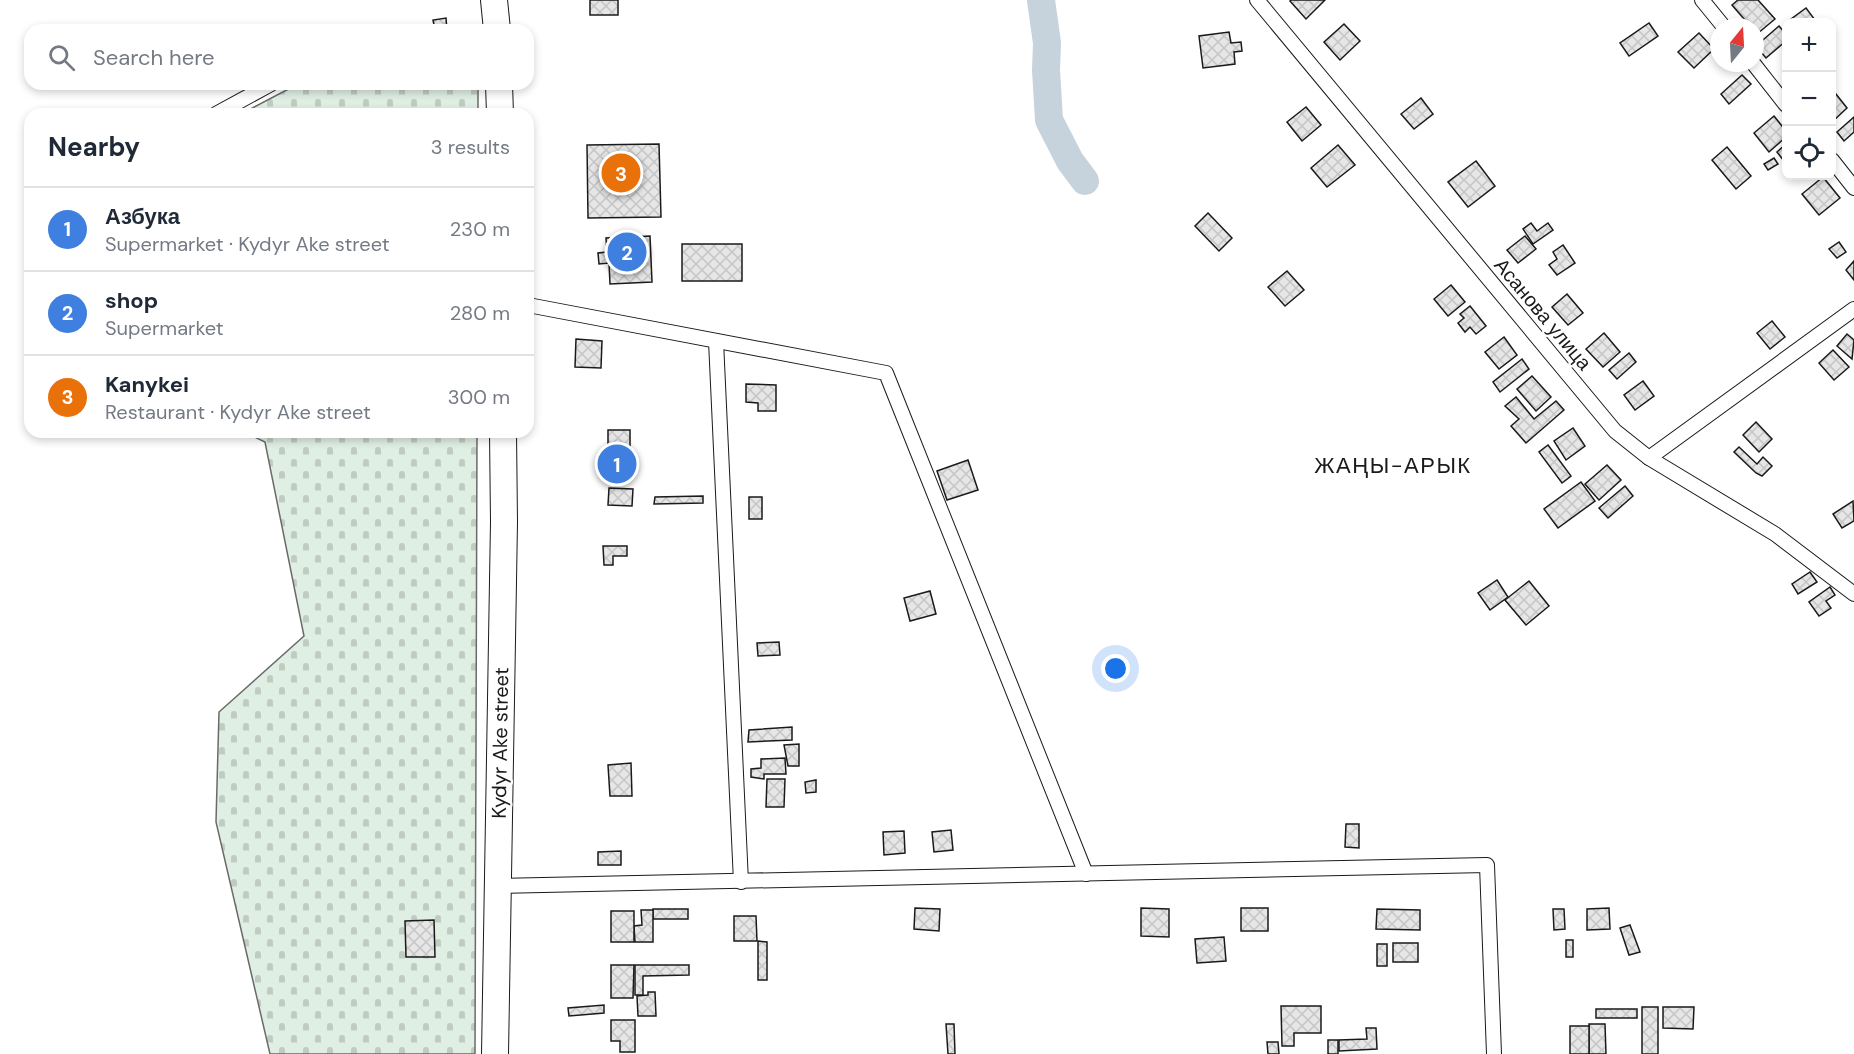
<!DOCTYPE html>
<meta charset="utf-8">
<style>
body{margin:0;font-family:"DM Sans",sans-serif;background:#f2f2f3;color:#1f2937}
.controls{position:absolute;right:18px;top:18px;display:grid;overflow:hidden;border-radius:12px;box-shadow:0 3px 9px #0003}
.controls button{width:54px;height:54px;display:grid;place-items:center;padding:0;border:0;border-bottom:2px solid #e0e1e3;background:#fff;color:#1f2937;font:30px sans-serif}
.compass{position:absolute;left:1710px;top:18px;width:54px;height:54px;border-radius:50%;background:#fff;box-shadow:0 3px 9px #0003;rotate:18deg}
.you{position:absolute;left:1116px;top:669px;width:21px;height:21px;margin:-15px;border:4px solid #fff;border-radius:50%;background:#1a73e8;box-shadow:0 0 0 9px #1a73e833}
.badge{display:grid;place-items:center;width:39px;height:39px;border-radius:50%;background:#c62828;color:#fff;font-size:20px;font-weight:700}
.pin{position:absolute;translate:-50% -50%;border:3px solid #fff;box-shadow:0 2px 6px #0006}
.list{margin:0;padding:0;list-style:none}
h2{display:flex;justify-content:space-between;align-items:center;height:78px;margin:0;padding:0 24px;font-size:26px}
h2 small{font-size:20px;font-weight:400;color:#747a83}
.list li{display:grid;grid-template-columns:39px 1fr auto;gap:18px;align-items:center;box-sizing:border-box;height:84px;padding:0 24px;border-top:2px solid #e0e1e3}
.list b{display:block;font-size:22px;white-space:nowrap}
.list p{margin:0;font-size:20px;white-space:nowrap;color:#747a83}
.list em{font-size:20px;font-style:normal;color:#747a83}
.icon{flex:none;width:33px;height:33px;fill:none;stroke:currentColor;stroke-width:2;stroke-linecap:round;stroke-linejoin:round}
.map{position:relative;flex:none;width:1854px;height:1054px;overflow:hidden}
.search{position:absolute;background:#fff;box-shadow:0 3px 9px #0003;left:24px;top:24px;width:510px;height:66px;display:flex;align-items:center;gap:15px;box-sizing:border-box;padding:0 21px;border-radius:18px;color:#747a83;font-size:22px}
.panel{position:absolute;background:#fff;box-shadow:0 3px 9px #0003;left:24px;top:108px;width:510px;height:330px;border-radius:18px}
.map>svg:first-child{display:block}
</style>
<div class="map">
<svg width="1854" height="1054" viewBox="0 0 1854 1054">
<defs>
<pattern id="cemetery-stones" width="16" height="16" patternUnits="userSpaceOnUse" patternTransform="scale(1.5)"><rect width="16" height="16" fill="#e0efe3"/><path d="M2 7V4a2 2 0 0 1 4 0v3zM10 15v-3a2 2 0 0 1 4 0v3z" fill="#c0ccc2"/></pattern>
<pattern id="building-cross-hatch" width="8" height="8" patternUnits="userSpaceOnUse" patternTransform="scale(1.5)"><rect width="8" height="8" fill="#e6e6e6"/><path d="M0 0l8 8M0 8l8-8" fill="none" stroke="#c5c5c5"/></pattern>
</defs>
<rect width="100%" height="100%" fill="#fff"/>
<!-- cemetery -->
<g fill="url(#cemetery-stones)" stroke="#6a6a6a" stroke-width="1.5">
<polygon points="298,84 478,84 478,114 241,114"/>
<polygon points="244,432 477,432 475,1054 270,1054 216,822 219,712 304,636 265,442"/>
</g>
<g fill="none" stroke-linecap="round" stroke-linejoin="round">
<!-- river -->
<polyline stroke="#c6d2dc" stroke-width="28" points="1041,0 1047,43 1046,70 1049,120 1070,161 1085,181"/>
</g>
<!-- building -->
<g fill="url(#building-cross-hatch)" stroke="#1a1a1a" stroke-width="1.5">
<rect x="590" y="0" width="28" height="15"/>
<polygon points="1325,0 1306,19 1290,1 1291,0"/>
<polygon points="1738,0 1758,0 1775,19 1757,34 1755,27 1751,27 1732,5"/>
<polygon points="1806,8 1815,20 1812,22 1787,22"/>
<polygon points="446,18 447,30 435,30 433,20"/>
<polygon points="1649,23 1658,36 1629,56 1620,43"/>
<polygon points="1344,24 1360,41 1340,60 1324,42"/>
<polygon points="1779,26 1786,34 1786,41 1766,58 1756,46"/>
<polygon points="1229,32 1231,43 1241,42 1242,51 1234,52 1235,64 1203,68 1199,36"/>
<polygon points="1699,33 1714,49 1694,68 1678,52"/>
<polygon points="1742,75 1751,84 1729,104 1721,94"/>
<polygon points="1832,89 1847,108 1832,122"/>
<polygon points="1421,98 1433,114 1414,129 1401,114"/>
<polygon points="1306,107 1321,125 1302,141 1287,122"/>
<polygon points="1774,116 1786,131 1786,137 1769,152 1754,133"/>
<polygon points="1854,117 1854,132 1844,141 1837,132"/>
<polygon points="659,144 661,217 588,218 587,145"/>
<polygon points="1786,144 1786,159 1784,161 1777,152"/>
<polygon points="1338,145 1355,165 1327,187 1311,168"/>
<polygon points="1727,147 1751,176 1736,189 1712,160"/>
<polygon points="1774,158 1778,164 1768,170 1764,164"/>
<polygon points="1476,161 1495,186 1468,207 1448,182"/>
<polygon points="1823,177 1840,198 1819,215 1802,194"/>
<polygon points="1208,213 1232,238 1219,251 1195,226"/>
<polygon points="1531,223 1537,231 1548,223 1553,230 1533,244 1523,229"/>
<polygon points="650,236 652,282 610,284 609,263 599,264 598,253 607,252 606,238"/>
<polygon points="1525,236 1536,249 1518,263 1507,250"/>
<polygon points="1839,242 1846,252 1837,258 1829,249"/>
<rect x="682" y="244" width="60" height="37"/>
<polygon points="1563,245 1575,263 1557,275 1549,265 1557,259 1553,252"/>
<polygon points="1854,261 1854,280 1846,270"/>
<polygon points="1287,271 1304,290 1285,306 1268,287"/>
<polygon points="1451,285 1465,302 1448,316 1434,299"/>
<polygon points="1567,294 1583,313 1568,325 1552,307"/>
<polygon points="1470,306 1486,326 1476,334 1470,327 1465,332 1458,323 1464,318 1460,314"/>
<polygon points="1772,321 1785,337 1770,349 1757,333"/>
<polygon points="1604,333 1620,352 1603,367 1586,349"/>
<polygon points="1847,334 1854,340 1852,359 1837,346"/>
<polygon points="1504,337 1517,355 1499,369 1485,352"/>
<polygon points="576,339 602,341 601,368 575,367"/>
<polygon points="1833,350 1849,367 1834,380 1819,363"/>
<polygon points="1629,353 1636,362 1617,379 1609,370"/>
<polygon points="1522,359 1529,369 1500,392 1493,382"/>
<polygon points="1532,376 1551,397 1536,411 1517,389"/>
<polygon points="1643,381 1654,396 1635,410 1624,395"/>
<polygon points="746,384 776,385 776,411 758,411 758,403 746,402"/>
<polygon points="1516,397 1534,419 1556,401 1564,410 1526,443 1511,426 1519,419 1505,406"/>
<polygon points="1756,422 1772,439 1759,452 1743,435"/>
<polygon points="1573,428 1585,446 1566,460 1554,441"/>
<rect x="608" y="430" width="22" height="39"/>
<polygon points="1548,445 1571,476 1562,483 1539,452"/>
<polygon points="1739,447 1757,464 1763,457 1772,466 1762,476 1756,473 1734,452"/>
<polygon points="968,460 978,490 947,500 937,471"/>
<polygon points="1607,465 1621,480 1599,500 1585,484"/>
<polygon points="1581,482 1595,501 1558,528 1544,509"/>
<polygon points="1625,486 1633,496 1608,518 1599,508"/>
<polygon points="609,488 633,489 632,506 608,505"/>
<polygon points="703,496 703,503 654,504 655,497"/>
<rect x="749" y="497" width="13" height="22"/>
<polygon points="1853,501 1854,521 1842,528 1833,514"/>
<polygon points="603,546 627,546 627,556 613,556 613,565 604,565"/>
<polygon points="1810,572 1817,582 1798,594 1792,584"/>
<polygon points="1497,580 1508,597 1490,610 1478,593"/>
<polygon points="1529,581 1549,606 1526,625 1505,600"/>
<polygon points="1830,587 1835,595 1826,601 1831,608 1819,616 1809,602"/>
<polygon points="930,591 936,614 910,621 904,598"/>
<polygon points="779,642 780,655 758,656 757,643"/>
<polygon points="792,727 792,740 748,742 749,730"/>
<polygon points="799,744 799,766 788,766 784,745"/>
<polygon points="785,758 786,774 764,774 764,779 751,777 751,769 761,768 761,759"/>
<polygon points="631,763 632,796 610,796 608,765"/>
<polygon points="767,779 785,779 784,807 766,807"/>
<polygon points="816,780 816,792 806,793 805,782"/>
<polygon points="1346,824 1359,824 1359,848 1345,847"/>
<polygon points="951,830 953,850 934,852 932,832"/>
<polygon points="904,831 905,853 884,855 883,832"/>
<polygon points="621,851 621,865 598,865 598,852"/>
<polygon points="915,908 940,909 939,931 914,929"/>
<polygon points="1141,908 1169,909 1169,937 1141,936"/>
<rect x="1241" y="908" width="27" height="23"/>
<polygon points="1609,908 1610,929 1587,930 1587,909"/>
<rect x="653" y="909" width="35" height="10"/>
<polygon points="1377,909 1420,910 1420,930 1376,929"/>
<polygon points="1553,909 1564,909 1565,929 1554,930"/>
<polygon points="641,910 653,910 653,942 635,942 634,926 642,925"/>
<rect x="611" y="911" width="23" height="31"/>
<polygon points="734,916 756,916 757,941 734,941"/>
<polygon points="434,920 435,957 406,957 405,921"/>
<polygon points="1630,925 1640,952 1629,955 1620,928"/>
<polygon points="1224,937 1226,961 1197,963 1195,939"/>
<rect x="1566" y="940" width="7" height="17"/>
<polygon points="758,941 767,942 767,980 758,980"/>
<rect x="1393" y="943" width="25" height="19"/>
<rect x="1377" y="944" width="10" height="22"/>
<polygon points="611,965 634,965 633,998 611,998"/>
<polygon points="635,965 689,965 689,975 643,976 643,995 635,995"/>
<polygon points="648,992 655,992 656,1016 638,1016 637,996 648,995"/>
<polygon points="604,1005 604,1013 569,1016 568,1008"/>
<polygon points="1281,1006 1321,1006 1321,1033 1294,1033 1294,1046 1282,1046"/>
<rect x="1642" y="1007" width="16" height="47"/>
<polygon points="1663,1007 1694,1007 1693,1029 1663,1028"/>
<rect x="1596" y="1009" width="41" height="9"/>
<polygon points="611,1020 635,1020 635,1052 620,1052 620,1041 611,1041"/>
<polygon points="946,1024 954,1024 955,1054 948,1054"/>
<polygon points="1589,1024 1605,1024 1606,1054 1589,1054"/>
<rect x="1570" y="1026" width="19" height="28"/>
<polygon points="1366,1028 1376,1028 1377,1049 1339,1051 1339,1040 1367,1039"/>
<rect x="1328" y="1040" width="10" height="14"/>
<polygon points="1267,1042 1278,1042 1279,1054 1268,1054"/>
</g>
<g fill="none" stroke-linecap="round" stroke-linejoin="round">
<!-- street casing -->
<g stroke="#1a1a1a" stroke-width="16">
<g id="street">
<polyline points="1257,0 1615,431 1649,458 1775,534 1854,594"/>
<polyline points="1702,0 1724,27"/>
<polyline points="1753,63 1786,105"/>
<polyline points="216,114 271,84"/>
<polyline points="1832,160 1854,188"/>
<polyline points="528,305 886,373 1086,874"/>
<polyline points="716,341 741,882"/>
<polyline points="1649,458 1854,309"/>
<polyline points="498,886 1487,865 1494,1054"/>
</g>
</g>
<!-- highway casing -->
<g stroke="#1a1a1a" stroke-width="28">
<g id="highway">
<polyline points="494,0 497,30"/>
<polyline points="499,84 500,114"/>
<polyline points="495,1054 504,522 503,432"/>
</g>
</g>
<!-- street -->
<use href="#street" stroke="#fff" stroke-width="14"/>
<!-- highway -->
<use href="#highway" stroke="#fff" stroke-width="26"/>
</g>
<g text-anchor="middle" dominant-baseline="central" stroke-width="4.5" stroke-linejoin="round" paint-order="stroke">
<!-- street labels -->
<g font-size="20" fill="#1a1a1a" stroke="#fff">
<text transform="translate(1543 314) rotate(50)">Асанова улица</text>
<text transform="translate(500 743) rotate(-89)">Kydyr Ake street</text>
</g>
<!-- quarter labels -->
<g font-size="22" letter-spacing="1.5" fill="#1a1a1a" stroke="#fff">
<text x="1393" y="465">ЖАҢЫ-АРЫК</text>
</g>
</g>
</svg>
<div class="controls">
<button>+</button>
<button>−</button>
<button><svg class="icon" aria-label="locate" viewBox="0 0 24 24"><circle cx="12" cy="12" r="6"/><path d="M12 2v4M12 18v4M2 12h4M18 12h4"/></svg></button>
</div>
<svg class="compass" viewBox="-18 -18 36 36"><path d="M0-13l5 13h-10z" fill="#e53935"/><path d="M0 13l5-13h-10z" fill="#747a83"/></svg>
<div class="you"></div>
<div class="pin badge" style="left:617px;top:464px;background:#3f7fe0">1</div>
<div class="pin badge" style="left:627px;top:252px;background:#3f7fe0">2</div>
<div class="pin badge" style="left:621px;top:173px;background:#e8710a">3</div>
<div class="search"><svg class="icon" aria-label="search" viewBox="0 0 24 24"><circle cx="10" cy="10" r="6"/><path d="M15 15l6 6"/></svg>Search here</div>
<section class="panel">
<h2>Nearby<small>3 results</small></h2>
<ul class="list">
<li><span class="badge" style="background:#3f7fe0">1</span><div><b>Азбука</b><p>Supermarket · Kydyr Ake street</p></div><em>230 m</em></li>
<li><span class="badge" style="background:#3f7fe0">2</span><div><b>shop</b><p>Supermarket</p></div><em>280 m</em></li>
<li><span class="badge" style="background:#e8710a">3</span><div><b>Kanykei</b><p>Restaurant · Kydyr Ake street</p></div><em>300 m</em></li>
</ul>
</section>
</div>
